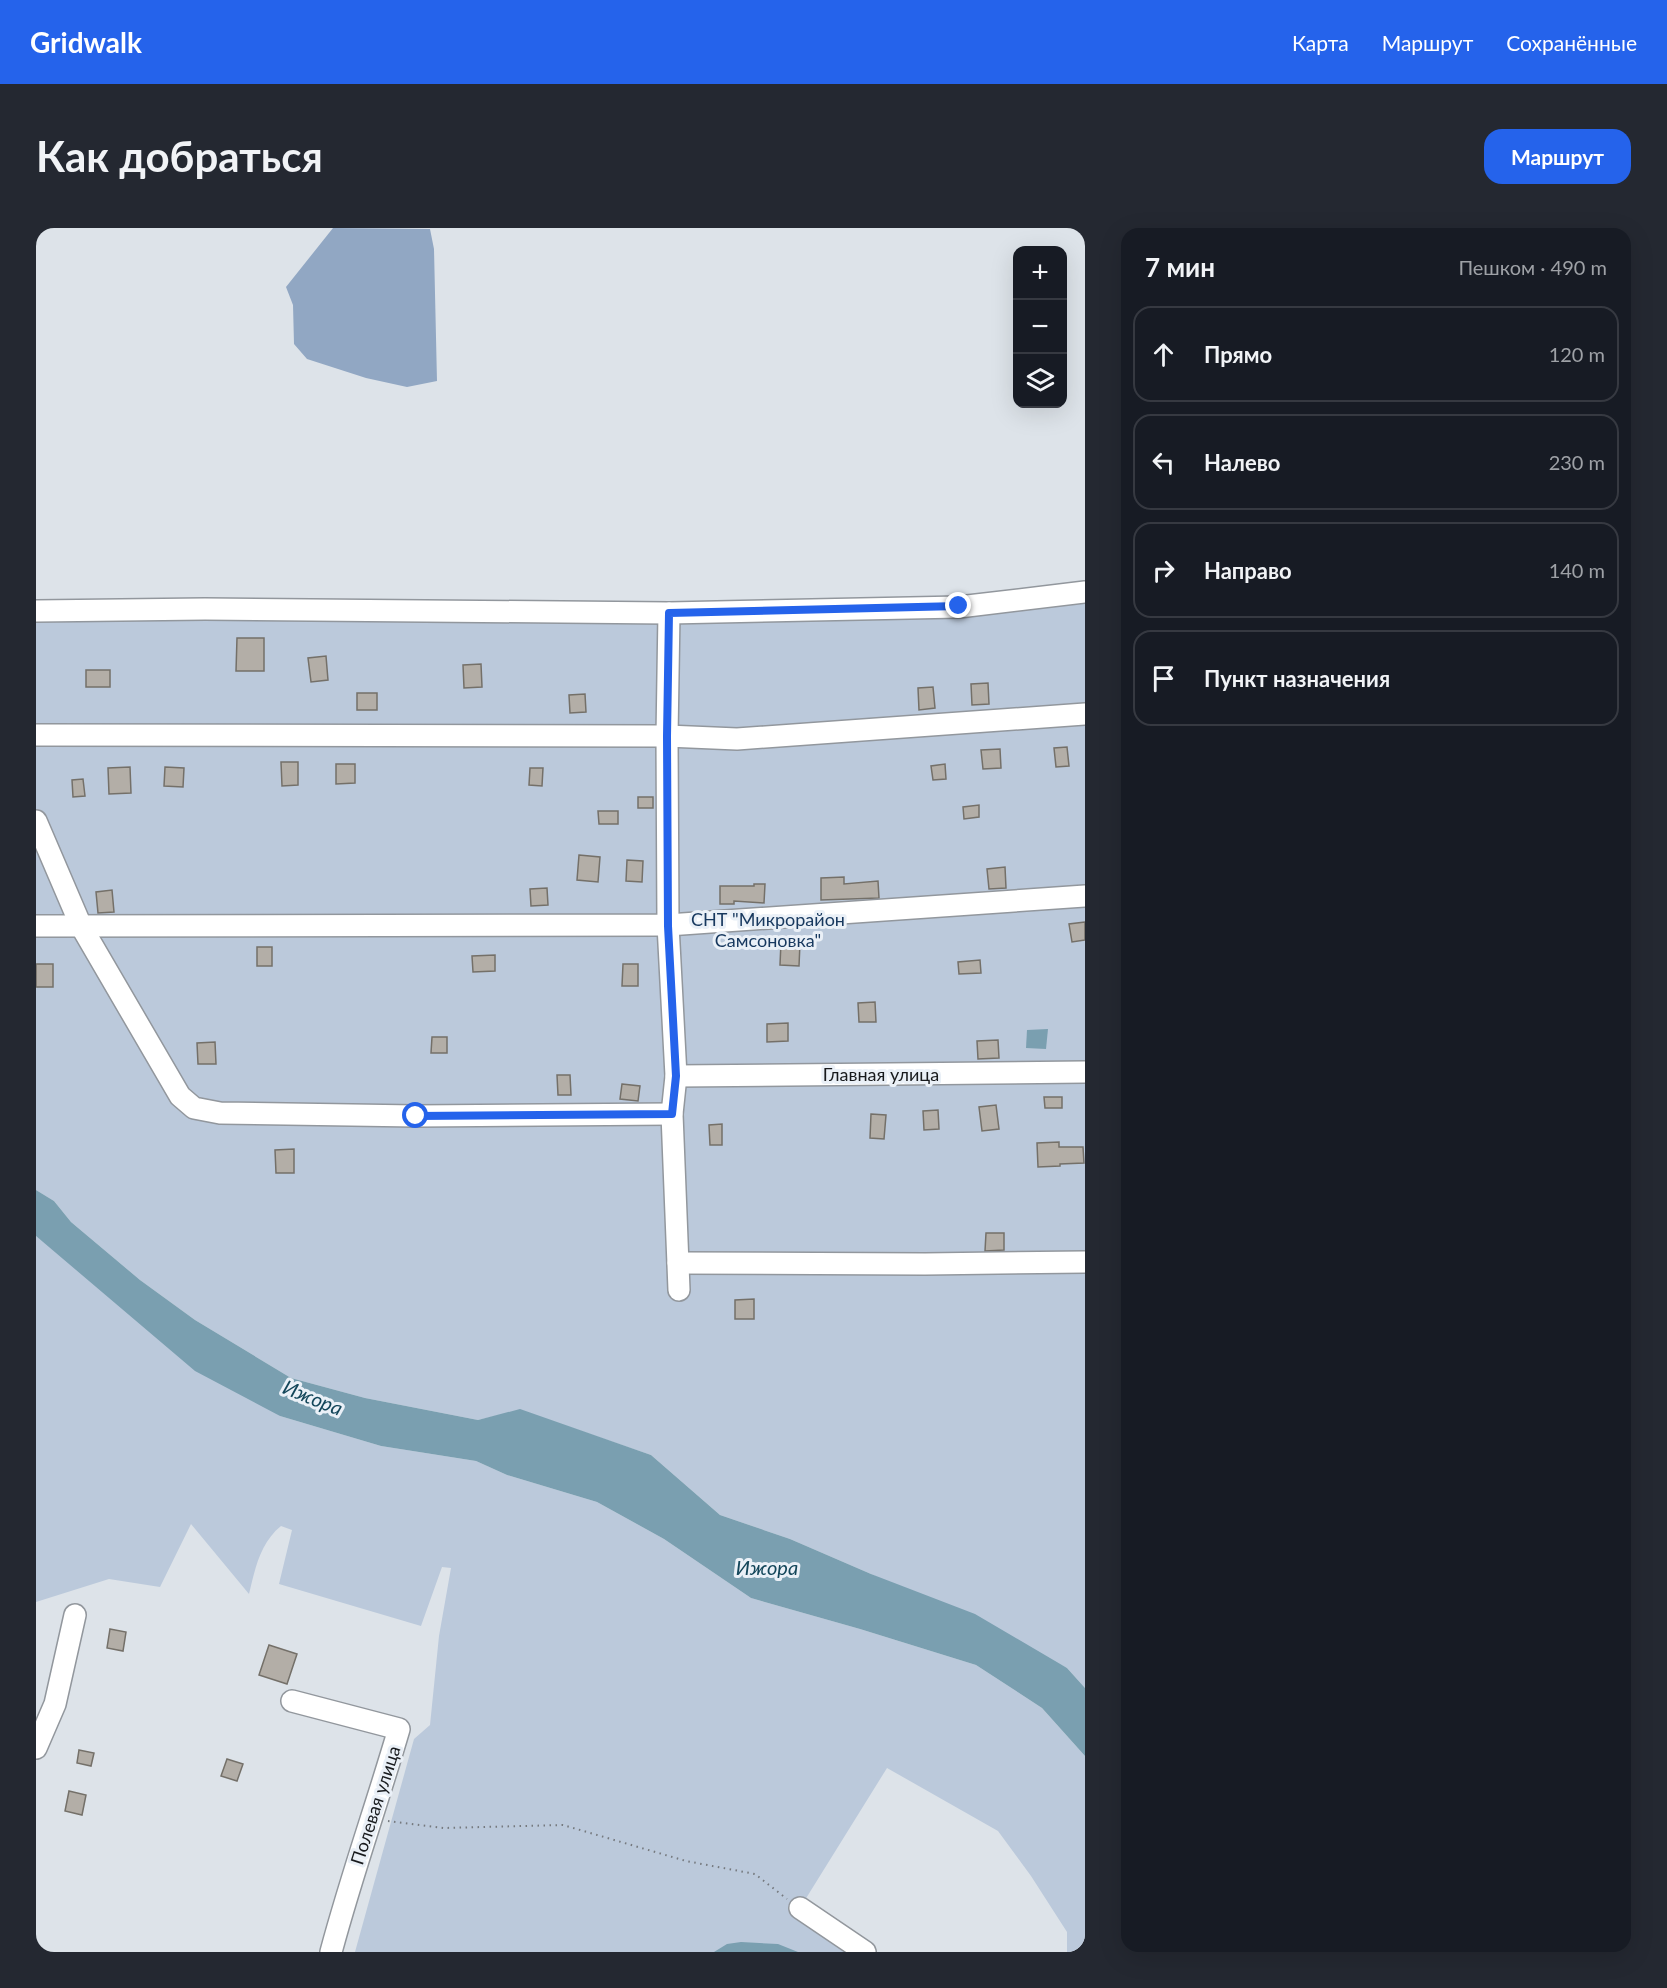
<!DOCTYPE html>
<html lang="ru">
<meta charset="utf-8">
<style>
body{margin:0;font-family:Lato,sans-serif;background:#242831;color:#f1f3f6}
.controls{position:absolute;right:18px;top:18px;display:grid;overflow:hidden;border-radius:12px;box-shadow:0 6px 24px #0002}
.controls button{width:54px;height:54px;display:grid;place-items:center;padding:0;border:0;border-bottom:2px solid #363941;background:#171b24;color:#f1f3f6;font:30px sans-serif}
.stop{position:absolute;width:18px;height:18px;margin:-14px;border:4px solid #2563eb;border-radius:50%;background:#fff}
.stop.end{background:#2563eb;border-color:#fff;box-shadow:0 2px 6px #0008}
.list{margin:0;padding:0;list-style:none}
h2{display:flex;justify-content:space-between;align-items:center;height:78px;margin:0;padding:0 24px;font-size:26px}
h2 small{font-size:20px;font-weight:400;color:#9ea1a6}
.list li{display:grid;grid-template-columns:39px 1fr auto;gap:18px;align-items:center;box-sizing:border-box;height:96px;margin:0 12px 12px;padding:0 12px;border:2px solid #363941;border-radius:18px}
.list b{display:block;font-size:22px;white-space:nowrap}
.list em{font-size:20px;font-style:normal;color:#9ea1a6}
.icon{flex:none;width:33px;height:33px;fill:none;stroke:currentColor;stroke-width:2;stroke-linecap:round;stroke-linejoin:round}
.map{position:relative;flex:none;width:1049px;height:1724px;overflow:hidden;border-radius:18px}
header{display:flex;align-items:center;gap:36px;box-sizing:border-box;height:84px;padding:0 30px;background:#2563eb;color:#fff}
header strong{font-size:28px}
nav{display:flex;gap:33px;margin-inline-start:auto;font-size:21px}
.intro{display:flex;align-items:center;justify-content:space-between;box-sizing:border-box;height:144px;padding:0 36px}
h1{margin:0;font-size:42px}
.button{padding:15px 27px;border-radius:18px;background:#2563eb;color:#fff;font-size:21px;font-weight:700}
main{display:flex;gap:36px;padding:0 36px}
aside{flex:1;background:#171b24;border-radius:18px;box-shadow:0 6px 24px #0002}
.map>svg:first-child{display:block}
</style>
<header>
<strong>Gridwalk</strong>
<nav><a>Карта</a><a>Маршрут</a><a>Сохранённые</a></nav>
</header>
<div class="intro"><h1>Как добраться</h1><a class="button">Маршрут</a></div>
<main>
<div class="map">
<svg width="1049" height="1724" viewBox="0 0 1049 1724">
<rect width="100%" height="100%" fill="#dde3e9"/>
<!-- green -->
<g fill="#bbc9db">
<polygon points="1049,364 1049,1460 1031,1440 835,1346 754,1311 684,1287 615,1227 484,1182 442,1192 329,1170 255,1150 159,1092 104,1052 35,994 18,973 0,962 0,383 633,385"/>
<path d="M0,1008L244,1188L345,1218L440,1233L471,1247L561,1274L628,1311L715,1370L824,1401L940,1437L1006,1480L1049,1528V1724H1031V1704L995,1648L962,1603L851,1540L764,1680L829,1724H319L378,1511L394,1497L403,1408L415,1340L406,1339L385,1398L243,1356L256,1302L245,1298C224,1315 219,1341 213,1366L155,1296L124,1359L73,1351L0,1374Z"/>
</g>
<!-- forest -->
<polygon fill="#91a7c3" points="297,0 394,1 398,21 401,153 371,159 330,150 271,131 258,116 257,77 250,59"/>
<!-- water -->
<g fill="#7a9fb0">
<polygon points="1012,801 1010,821 990,820 991,802"/>
<polygon points="0,962 18,973 35,994 104,1052 159,1092 255,1150 329,1170 442,1192 484,1181 615,1227 684,1287 754,1311 835,1346 939,1386 1031,1440 1049,1460 1049,1528 1006,1480 940,1437 824,1401 715,1370 628,1311 561,1274 471,1247 440,1233 345,1218 244,1188 159,1143 0,1008"/>
<polygon points="705,1714 742,1716 762,1724 678,1724 691,1716"/>
</g>
<!-- building -->
<g fill="#b3aea7" stroke="#747069" stroke-width="1.5">
<polygon points="201,410 228,410 228,443 200,443"/>
<polygon points="290,428 292,452 275,454 272,430"/>
<polygon points="445,436 446,459 428,460 427,437"/>
<rect x="50" y="442" width="24" height="17"/>
<polygon points="952,455 953,476 936,477 935,456"/>
<polygon points="897,459 899,480 883,482 882,460"/>
<rect x="321" y="465" width="20" height="17"/>
<polygon points="549,466 550,484 534,485 533,467"/>
<polygon points="1031,519 1033,538 1020,539 1018,520"/>
<polygon points="964,521 965,540 947,541 945,522"/>
<polygon points="245,534 262,534 262,557 246,558"/>
<polygon points="300,536 319,536 319,555 300,556"/>
<polygon points="909,536 910,551 897,552 895,538"/>
<polygon points="94,539 95,565 73,566 72,540"/>
<polygon points="129,539 148,540 147,559 128,558"/>
<polygon points="494,540 507,540 506,558 493,557"/>
<polygon points="47,551 49,568 37,569 36,552"/>
<rect x="602" y="569" width="15" height="11"/>
<polygon points="943,577 943,589 928,591 927,579"/>
<polygon points="562,583 582,583 582,596 563,596"/>
<polygon points="543,627 564,629 562,654 541,652"/>
<polygon points="591,632 607,633 606,654 590,653"/>
<polygon points="969,639 970,660 953,661 951,641"/>
<polygon points="808,649 808,656 842,653 843,670 785,672 785,650"/>
<polygon points="718,656 729,656 728,675 698,673 698,676 684,676 684,658 718,658"/>
<polygon points="511,660 512,677 495,678 494,661"/>
<polygon points="76,662 78,684 62,685 60,664"/>
<polygon points="1049,694 1049,712 1036,714 1033,696"/>
<polygon points="745,714 764,715 763,738 744,737"/>
<rect x="221" y="719" width="15" height="19"/>
<polygon points="459,727 459,743 437,744 436,728"/>
<polygon points="944,732 945,745 923,746 922,734"/>
<rect x="0" y="736" width="17" height="23"/>
<polygon points="587,736 602,736 602,758 586,758"/>
<polygon points="839,774 840,794 823,794 822,775"/>
<polygon points="752,795 752,813 731,814 731,796"/>
<polygon points="396,809 411,809 411,825 395,825"/>
<polygon points="962,812 963,830 942,831 941,813"/>
<polygon points="179,814 180,836 162,836 161,815"/>
<polygon points="521,847 534,847 535,867 522,867"/>
<polygon points="586,856 604,858 602,873 584,871"/>
<polygon points="1008,869 1026,869 1026,880 1009,880"/>
<polygon points="960,877 963,901 946,903 943,879"/>
<polygon points="902,882 903,901 888,902 887,883"/>
<polygon points="835,886 850,887 848,911 834,910"/>
<polygon points="686,896 686,917 674,917 673,897"/>
<polygon points="1023,914 1023,919 1047,919 1048,935 1024,936 1024,938 1002,939 1001,915"/>
<polygon points="258,921 258,945 240,945 239,922"/>
<polygon points="950,1005 968,1005 968,1022 949,1023"/>
<polygon points="718,1071 718,1091 699,1091 699,1072"/>
<polygon points="74,1401 90,1404 87,1423 71,1420"/>
<polygon points="233,1417 261,1426 251,1456 223,1447"/>
<polygon points="43,1522 58,1525 55,1538 41,1535"/>
<polygon points="191,1531 207,1536 201,1553 185,1548"/>
<polygon points="33,1563 50,1567 46,1587 29,1583"/>
</g>
<g fill="none" stroke-linecap="round" stroke-linejoin="round">
<!-- minor casing -->
<g stroke="#92979d" stroke-width="24">
<g id="minor">
<polyline points="0,383 169,381 633,385 923,379 1049,364"/>
<polyline points="633,385 631,508 632,697 640,848 636,886 643,1062"/>
<polyline points="0,507 631,508 701,511 1049,486"/>
<polyline points="0,593 45,698 144,868 158,880 184,885 380,888 636,886"/>
<polyline points="0,698 632,697 1049,668"/>
<polyline points="640,848 1049,844"/>
<polyline points="642,1035 889,1036 1049,1034"/>
<path d="M256,1473L363,1501C341,1576 315,1649 295,1724"/>
<polyline points="0,1520 19,1476 39,1387"/>
<polyline points="764,1680 829,1724"/>
</g>
</g>
<!-- path -->
<polyline stroke="#75797e" stroke-width="2" stroke-dasharray="1.5 4.5" stroke-linecap="butt" points="352,1593 408,1600 527,1597 650,1633 719,1646 751,1671"/>
<!-- minor -->
<use href="#minor" stroke="#fff" stroke-width="21"/>
</g>
<g fill="none" stroke-linecap="round" stroke-linejoin="round">
<!-- route -->
<polyline stroke="#2563eb" stroke-width="8" points="380,888 636,886 640,848 632,698 631,508 633,385 923,378"/>
</g>
<g text-anchor="middle" dominant-baseline="central" stroke-width="6" stroke-linejoin="round" paint-order="stroke">
<!-- park labels -->
<g font-size="18" fill="#17385e" stroke="#eaf0f7">
<text x="732" y="691">СНТ "Микрорайон<tspan x="732" dy="21">Самсоновка"</tspan></text>
</g>
<!-- street labels -->
<g font-size="18" fill="#181a1d" stroke="#eaf0f7">
<text x="845" y="846">Главная улица</text>
<text transform="translate(339 1577) rotate(-72)">Полевая улица</text>
</g>
<!-- water labels -->
<g font-size="20" font-style="italic" fill="#13465a" stroke="#eaf0f7">
<text transform="translate(277 1169) rotate(22)">Ижора</text>
<text x="731" y="1339">Ижора</text>
</g>
</g>
</svg>
<div class="controls">
<button>+</button>
<button>−</button>
<button><svg class="icon" aria-label="layers" viewBox="0 0 24 24"><path d="M12 4l9 5-9 5-9-5zM3 14l9 5 9-5"/></svg></button>
</div>
<div class="stop" style="left:380px;top:888px"></div>
<div class="stop end" style="left:923px;top:378px"></div>
</div>
<aside>
<h2>7 мин<small>Пешком · 490 m</small></h2>
<ul class="list">
<li><svg class="icon" aria-label="ahead" viewBox="0 0 24 24"><path d="M12 20V5M6 11l6-6 6 6"/></svg><div><b>Прямо</b></div><em>120 m</em></li>
<li><svg class="icon" aria-label="left" viewBox="0 0 24 24"><path d="M17 20v-9H6M10 6l-5 5 5 5"/></svg><div><b>Налево</b></div><em>230 m</em></li>
<li><svg class="icon" aria-label="right" viewBox="0 0 24 24"><path d="M7 20v-9h11M14 6l5 5-5 5"/></svg><div><b>Направо</b></div><em>140 m</em></li>
<li><svg class="icon" aria-label="arrive" viewBox="0 0 24 24"><path d="M6 21V4h12l-3 4 3 4H6"/></svg><div><b>Пункт назначения</b></div></li>
</ul>
</aside>
</main>
